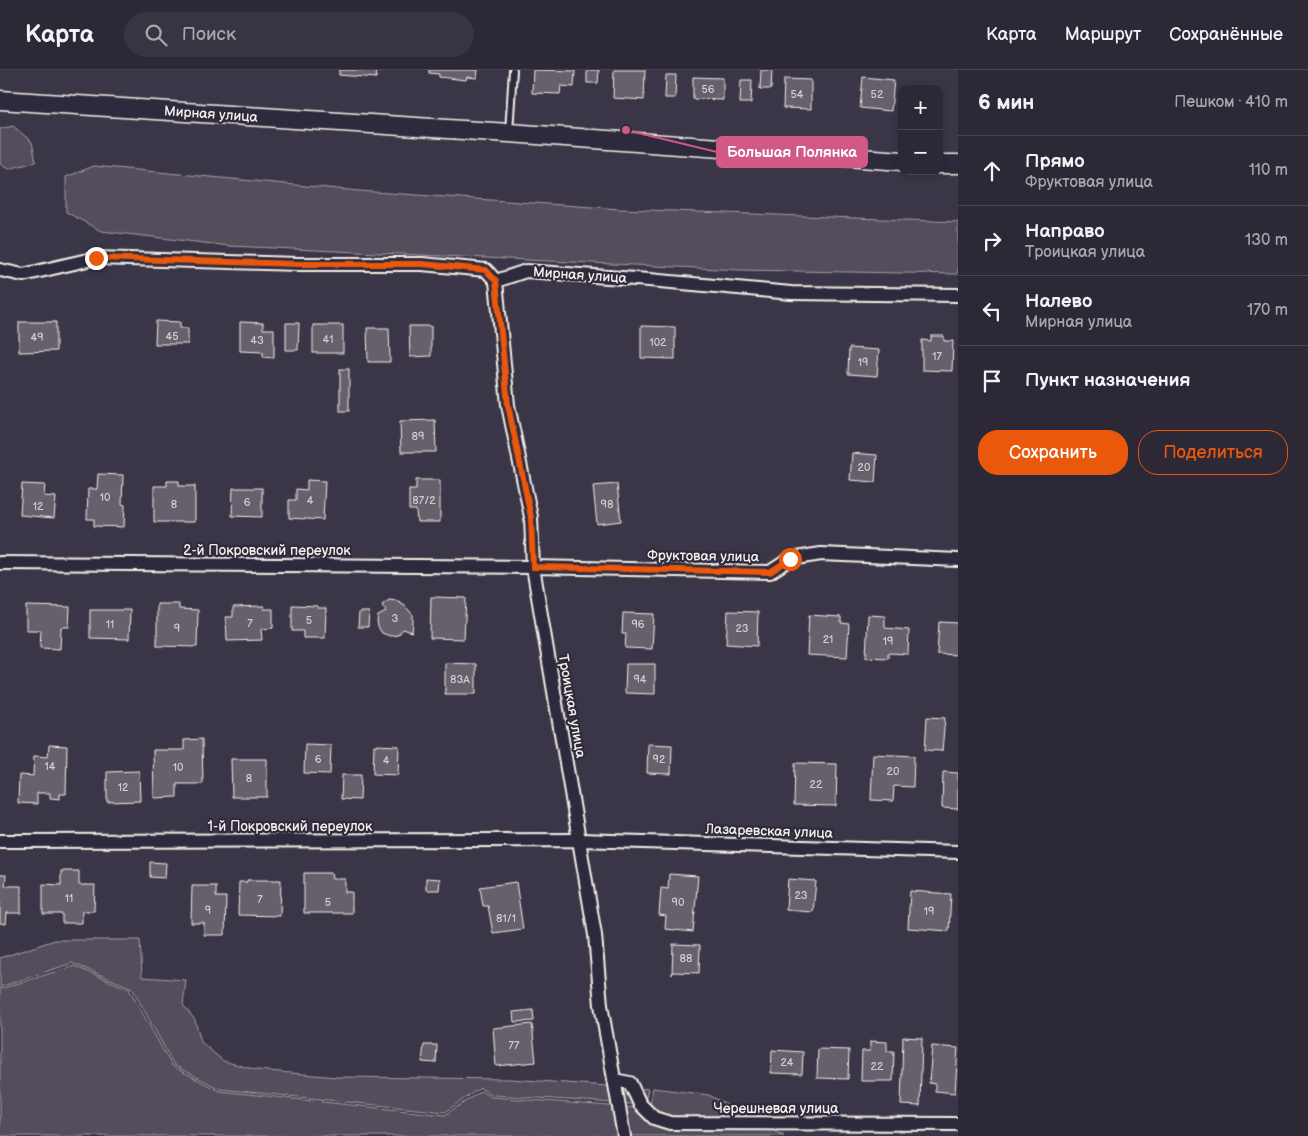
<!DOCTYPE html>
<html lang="ru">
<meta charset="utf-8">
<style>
body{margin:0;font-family:"Balsamiq Sans",sans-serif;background:#383441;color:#f1f3f6}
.controls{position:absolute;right:15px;top:15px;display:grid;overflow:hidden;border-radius:10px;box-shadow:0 2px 8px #0003}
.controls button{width:45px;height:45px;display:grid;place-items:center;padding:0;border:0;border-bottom:1px solid #484450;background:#2c2835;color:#f1f3f6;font:25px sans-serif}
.stop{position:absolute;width:15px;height:15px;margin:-11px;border:4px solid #ea580c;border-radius:50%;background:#fff}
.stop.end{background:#ea580c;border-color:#fff;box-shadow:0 1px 5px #0008}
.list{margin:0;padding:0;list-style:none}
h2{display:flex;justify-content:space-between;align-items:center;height:65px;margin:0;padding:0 20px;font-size:21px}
h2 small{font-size:16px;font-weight:400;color:#a6a6ad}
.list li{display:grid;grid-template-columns:32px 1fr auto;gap:15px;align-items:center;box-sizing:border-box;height:70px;padding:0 20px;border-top:1px solid #484450}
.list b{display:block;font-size:19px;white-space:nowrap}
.list p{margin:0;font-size:16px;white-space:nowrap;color:#a6a6ad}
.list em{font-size:16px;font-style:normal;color:#a6a6ad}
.actions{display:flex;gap:10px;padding:15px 20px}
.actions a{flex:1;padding:11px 0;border:1px solid #ea580c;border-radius:20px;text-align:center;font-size:18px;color:#ea580c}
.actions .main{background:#ea580c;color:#fff}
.icon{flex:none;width:28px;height:28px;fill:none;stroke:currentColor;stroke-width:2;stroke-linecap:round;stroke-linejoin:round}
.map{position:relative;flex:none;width:958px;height:1066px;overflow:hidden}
header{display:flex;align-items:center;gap:30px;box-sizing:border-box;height:70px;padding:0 25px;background:#2c2835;border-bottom:1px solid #484450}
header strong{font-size:24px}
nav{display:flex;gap:28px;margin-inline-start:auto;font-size:18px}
.search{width:350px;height:45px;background:#383441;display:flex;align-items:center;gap:12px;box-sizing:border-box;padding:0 18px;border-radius:28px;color:#a6a6ad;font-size:19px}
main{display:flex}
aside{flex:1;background:#2c2835}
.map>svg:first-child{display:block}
</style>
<header>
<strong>Карта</strong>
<div class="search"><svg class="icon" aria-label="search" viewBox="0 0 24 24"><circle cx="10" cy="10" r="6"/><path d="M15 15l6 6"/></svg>Поиск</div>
<nav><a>Карта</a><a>Маршрут</a><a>Сохранённые</a></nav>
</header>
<main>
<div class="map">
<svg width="958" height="1066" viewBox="0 0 958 1066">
<rect width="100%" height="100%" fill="#3b3647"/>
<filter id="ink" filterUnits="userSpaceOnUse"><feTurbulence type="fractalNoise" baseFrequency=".02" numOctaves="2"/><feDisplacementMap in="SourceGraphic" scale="10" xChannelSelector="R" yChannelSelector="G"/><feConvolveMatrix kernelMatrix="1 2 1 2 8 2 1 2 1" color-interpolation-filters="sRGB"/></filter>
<g filter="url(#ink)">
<!-- green -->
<g fill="#534e5c" stroke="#a4a0a2">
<polygon points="13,56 32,72 36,92 8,99 0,94 0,59"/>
<polygon points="94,96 359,121 621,139 958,152 958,204 740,200 230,176 101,161 66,142 66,107"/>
<polygon points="55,870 140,870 142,907 186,910 183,935 195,950 201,972 223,991 257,1000 337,1007 511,1009 648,1019 644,1035 493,1025 480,1018 445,1042 220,1019 174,995 132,918 72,893 0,917 0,888"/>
<polygon points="74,896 129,919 172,996 219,1021 445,1045 481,1021 491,1027 649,1039 653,1018 709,1025 784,1066 0,1066 0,919"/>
</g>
<!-- building -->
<g fill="#65616c" stroke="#f4f1e8">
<polygon points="339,0 377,0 376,8 339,5"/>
<polygon points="429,0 478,0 477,8 467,7 466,10 439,7 439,4 429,3"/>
<polygon points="533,0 575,1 574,17 561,16 560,24 532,23"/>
<polygon points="587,0 599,0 598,13 587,13"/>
<polygon points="614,0 645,0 644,30 613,28"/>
<polygon points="761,0 772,0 771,19 760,19"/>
<polygon points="666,5 676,5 675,28 665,28"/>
<polygon points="693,7 723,8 723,30 693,29"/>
<polygon points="863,7 894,10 891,41 860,38"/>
<polygon points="784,9 811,10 811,39 783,38"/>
<polygon points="741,10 752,10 751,33 740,33"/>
<polygon points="156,251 180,252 180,258 188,258 188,274 155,274"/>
<polygon points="19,252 56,252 56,281 19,282"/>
<polygon points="240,252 263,253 263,259 274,259 274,288 263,287 263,282 240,281"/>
<polygon points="286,253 299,253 298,280 286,280"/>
<rect x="313" y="255" width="30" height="28"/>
<polygon points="409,256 431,256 431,286 410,287"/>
<polygon points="641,256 675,257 675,289 641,288"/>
<polygon points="367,258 389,258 390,292 368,292"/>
<polygon points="931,266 944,266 944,271 953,271 952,301 922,300 922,270 931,271"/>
<polygon points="849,278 879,280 877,306 848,304"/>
<rect x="340" y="299" width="9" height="42"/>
<polygon points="435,350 436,382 401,382 400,351"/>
<polygon points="852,383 877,385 875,412 850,410"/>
<polygon points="98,404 123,405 122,434 125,435 124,457 94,456 94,449 87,449 88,419 97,419"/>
<polygon points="307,410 325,411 323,450 289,448 289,430 296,430 296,419 307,420"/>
<polygon points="416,410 440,410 440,452 417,452 416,440 409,440 409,420 416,420"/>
<polygon points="167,411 179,411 179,416 195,416 195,452 154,452 154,416 167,416"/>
<polygon points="22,414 45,415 44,426 56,427 54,448 20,445"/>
<polygon points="617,414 621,451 597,454 593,416"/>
<polygon points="233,418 262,418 262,447 232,446"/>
<polygon points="431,527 466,528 464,569 430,568"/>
<polygon points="389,530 397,531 405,536 413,545 413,553 412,562 403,559 398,565 390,566 382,563 378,557 377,551 378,546 386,542 382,535"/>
<polygon points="157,534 179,534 179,539 198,540 197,577 157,576"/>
<polygon points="292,535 318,536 318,538 326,538 325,568 303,568 303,561 292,561"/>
<polygon points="26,536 70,537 69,557 61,557 60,579 40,578 41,560 26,560"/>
<polygon points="264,536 264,539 273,539 273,558 261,559 262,570 227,571 226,547 233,547 233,537"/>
<polygon points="90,540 130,540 129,569 90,568"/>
<polygon points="728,541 758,542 757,576 726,574"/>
<polygon points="359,542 369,542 368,557 358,557"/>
<polygon points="623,543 654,544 652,579 625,578 626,564 622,564"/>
<polygon points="809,545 841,547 841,553 849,554 847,587 807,585"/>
<polygon points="868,545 885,546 885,558 909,560 908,584 888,583 888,588 866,587"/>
<polygon points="939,552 958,553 958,585 937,584"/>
<polygon points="445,593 476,594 476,624 445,624"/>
<polygon points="626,594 655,594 655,624 625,623"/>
<polygon points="927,647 945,648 942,681 925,680"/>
<polygon points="202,669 203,714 177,714 177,727 154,728 153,680 184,680 184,670"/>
<polygon points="305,674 331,675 330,704 304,703"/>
<polygon points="648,674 672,675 671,704 647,703"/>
<polygon points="49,675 67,676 66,724 60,724 60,729 50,728 50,723 37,723 37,734 18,733 19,705 33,706 34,686 48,687"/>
<polygon points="374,675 399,676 398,705 373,704"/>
<polygon points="873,684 914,686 913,717 894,716 893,731 871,730"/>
<polygon points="231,689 267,689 267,727 232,727"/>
<polygon points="795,693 837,694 836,736 794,735"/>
<polygon points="139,701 140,731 107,732 107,702"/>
<polygon points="943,702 958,703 958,739 942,738"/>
<polygon points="342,705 361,705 360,730 341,729"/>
<polygon points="150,792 166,793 165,808 150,807"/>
<polygon points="61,801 79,801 79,815 95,815 94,841 82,841 82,853 62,853 62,844 43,844 43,814 61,815"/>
<polygon points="304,803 331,803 332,809 345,809 345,822 352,822 352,843 304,843"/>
<polygon points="669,804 698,806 693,862 665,859 666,846 659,845 661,818 668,819"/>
<polygon points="0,805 6,805 5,816 21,816 21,843 7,843 6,854 0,853"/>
<polygon points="426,808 440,809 439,820 426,820"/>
<polygon points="788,809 816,811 813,842 786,840"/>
<polygon points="247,810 281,810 280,846 238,845 239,812 247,812"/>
<polygon points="516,812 523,859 493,863 488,836 483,836 480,817"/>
<polygon points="192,816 216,816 216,827 226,827 225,865 204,865 204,853 191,853"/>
<polygon points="910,821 951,824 949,861 908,858"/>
<polygon points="673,874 700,875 699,903 672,902 672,905"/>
<polygon points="533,940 534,951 514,952 513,942"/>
<polygon points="532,954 536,992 496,996 493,958"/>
<polygon points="903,967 922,968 920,1036 901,1035"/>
<polygon points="870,971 887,972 887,981 894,981 893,1011 861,1011 862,981 870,981"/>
<polygon points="424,975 437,975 436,993 422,992"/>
<polygon points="932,976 958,978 955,1023 935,1021 935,1014 929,1013"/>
<polygon points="818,979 849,980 848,1009 817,1008"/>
<polygon points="772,980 803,982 802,1004 771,1003"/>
</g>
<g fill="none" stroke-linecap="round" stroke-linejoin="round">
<!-- lane casing -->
<g stroke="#f4f1e8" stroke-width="10">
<polyline id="lane" points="509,62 513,0"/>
</g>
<!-- street casing -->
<g stroke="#f4f1e8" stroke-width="16">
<g id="street">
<polyline points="0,200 23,205 96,188 298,194 422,194 486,200 496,211 526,201 649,210 791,223 958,225"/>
<polyline points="496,211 508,335 531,447 533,497 595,865 601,935 624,1066"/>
<polyline points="0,493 533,497 770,502 790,489 821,484 958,490"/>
<polyline points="0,771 580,770 958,782"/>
<polyline points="614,1010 630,1013 640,1034 654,1048 670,1053 958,1054"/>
</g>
</g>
<!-- secondary casing -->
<g stroke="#f4f1e8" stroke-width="21">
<g id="secondary">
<polyline points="0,30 509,63 902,91"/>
<polyline points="939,94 958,94"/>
</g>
</g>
<!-- lane -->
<use href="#lane" stroke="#2f2a3d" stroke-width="6"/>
<!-- street -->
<use href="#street" stroke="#2f2a3d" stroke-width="12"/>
<!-- secondary -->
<use href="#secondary" stroke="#2f2a3d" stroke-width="18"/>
</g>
</g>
<g fill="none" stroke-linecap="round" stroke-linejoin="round" filter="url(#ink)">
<!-- route -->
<polyline stroke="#ea580c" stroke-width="6" points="96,188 298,194 422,194 486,200 496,211 508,335 531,447 533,497 770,502 790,489"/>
</g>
<g text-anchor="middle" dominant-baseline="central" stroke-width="4.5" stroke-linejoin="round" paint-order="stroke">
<!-- number labels -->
<g font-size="11" fill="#d0cdc9">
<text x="708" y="19">56</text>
<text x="797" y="24">54</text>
<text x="877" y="24">52</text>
<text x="172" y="266">45</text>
<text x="37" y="267">49</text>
<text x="328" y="269">41</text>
<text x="257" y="270">43</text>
<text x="658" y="272">102</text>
<text x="937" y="286">17</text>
<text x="863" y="292">19</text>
<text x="418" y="366">89</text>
<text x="864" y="397">20</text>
<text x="105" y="427">10</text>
<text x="310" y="430">4</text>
<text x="424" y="430">87/2</text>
<text x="247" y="432">6</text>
<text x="174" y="434">8</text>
<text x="607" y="434">98</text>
<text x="38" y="436">12</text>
<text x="395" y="548">3</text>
<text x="309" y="550">5</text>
<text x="250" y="553">7</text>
<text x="110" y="554">11</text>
<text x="638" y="554">96</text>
<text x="177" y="558">9</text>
<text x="742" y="558">23</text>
<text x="828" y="569">21</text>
<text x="888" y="571">19</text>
<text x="460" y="609">83А</text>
<text x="640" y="609">94</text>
<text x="318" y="689">6</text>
<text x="659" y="689">92</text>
<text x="386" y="690">4</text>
<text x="50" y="696">14</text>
<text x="178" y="697">10</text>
<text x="893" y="701">20</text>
<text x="249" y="708">8</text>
<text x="816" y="714">22</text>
<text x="123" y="717">12</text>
<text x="801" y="825">23</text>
<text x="69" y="828">11</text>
<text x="260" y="829">7</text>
<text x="328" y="832">5</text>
<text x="678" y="832">90</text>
<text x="208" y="840">9</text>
<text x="929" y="841">19</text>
<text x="506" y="848">81/1</text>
<text x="686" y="888">88</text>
<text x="514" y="975">77</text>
<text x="787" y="992">24</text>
<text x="877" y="996">22</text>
</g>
<!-- street labels -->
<g font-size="14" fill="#f4f1e8" stroke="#2f2a3d">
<text transform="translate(211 44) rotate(4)">Мирная улица</text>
<text transform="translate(580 205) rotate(4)">Мирная улица</text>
<text x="267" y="480">2-й Покровский переулок</text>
<text transform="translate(703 486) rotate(1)">Фруктовая улица</text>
<text transform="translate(572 636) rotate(80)">Троицкая улица</text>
<text x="290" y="756">1-й Покровский переулок</text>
<text transform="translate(769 761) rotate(2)">Лазаревская улица</text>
<text x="776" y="1038">Черешневая улица</text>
</g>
</g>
<!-- callouts -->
<path fill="none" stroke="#d15985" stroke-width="2" d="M626 60L717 82"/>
<circle fill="#d15985" stroke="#2f2a3d" stroke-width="2" cx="626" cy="60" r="5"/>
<rect fill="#d15985" stroke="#d15985" stroke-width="2" x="717" y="67" width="150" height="30" rx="5"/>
<g font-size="15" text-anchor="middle" font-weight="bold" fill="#fff">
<text x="792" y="87">Большая Полянка</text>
</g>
</svg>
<div class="controls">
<button>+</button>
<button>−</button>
</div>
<div class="stop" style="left:790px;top:489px"></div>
<div class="stop end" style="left:96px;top:188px"></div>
</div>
<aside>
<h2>6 мин<small>Пешком · 410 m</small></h2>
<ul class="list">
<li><svg class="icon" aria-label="ahead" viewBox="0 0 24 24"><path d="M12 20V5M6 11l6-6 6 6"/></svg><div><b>Прямо</b><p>Фруктовая улица</p></div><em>110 m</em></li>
<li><svg class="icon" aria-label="right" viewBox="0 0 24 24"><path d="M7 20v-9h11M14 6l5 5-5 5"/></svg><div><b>Направо</b><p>Троицкая улица</p></div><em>130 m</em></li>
<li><svg class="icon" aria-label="left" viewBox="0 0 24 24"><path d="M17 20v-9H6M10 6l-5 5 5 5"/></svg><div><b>Налево</b><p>Мирная улица</p></div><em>170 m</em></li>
<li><svg class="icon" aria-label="arrive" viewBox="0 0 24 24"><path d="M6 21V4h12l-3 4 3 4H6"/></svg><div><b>Пункт назначения</b></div></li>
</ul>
<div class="actions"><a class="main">Сохранить</a><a>Поделиться</a></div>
</aside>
</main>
